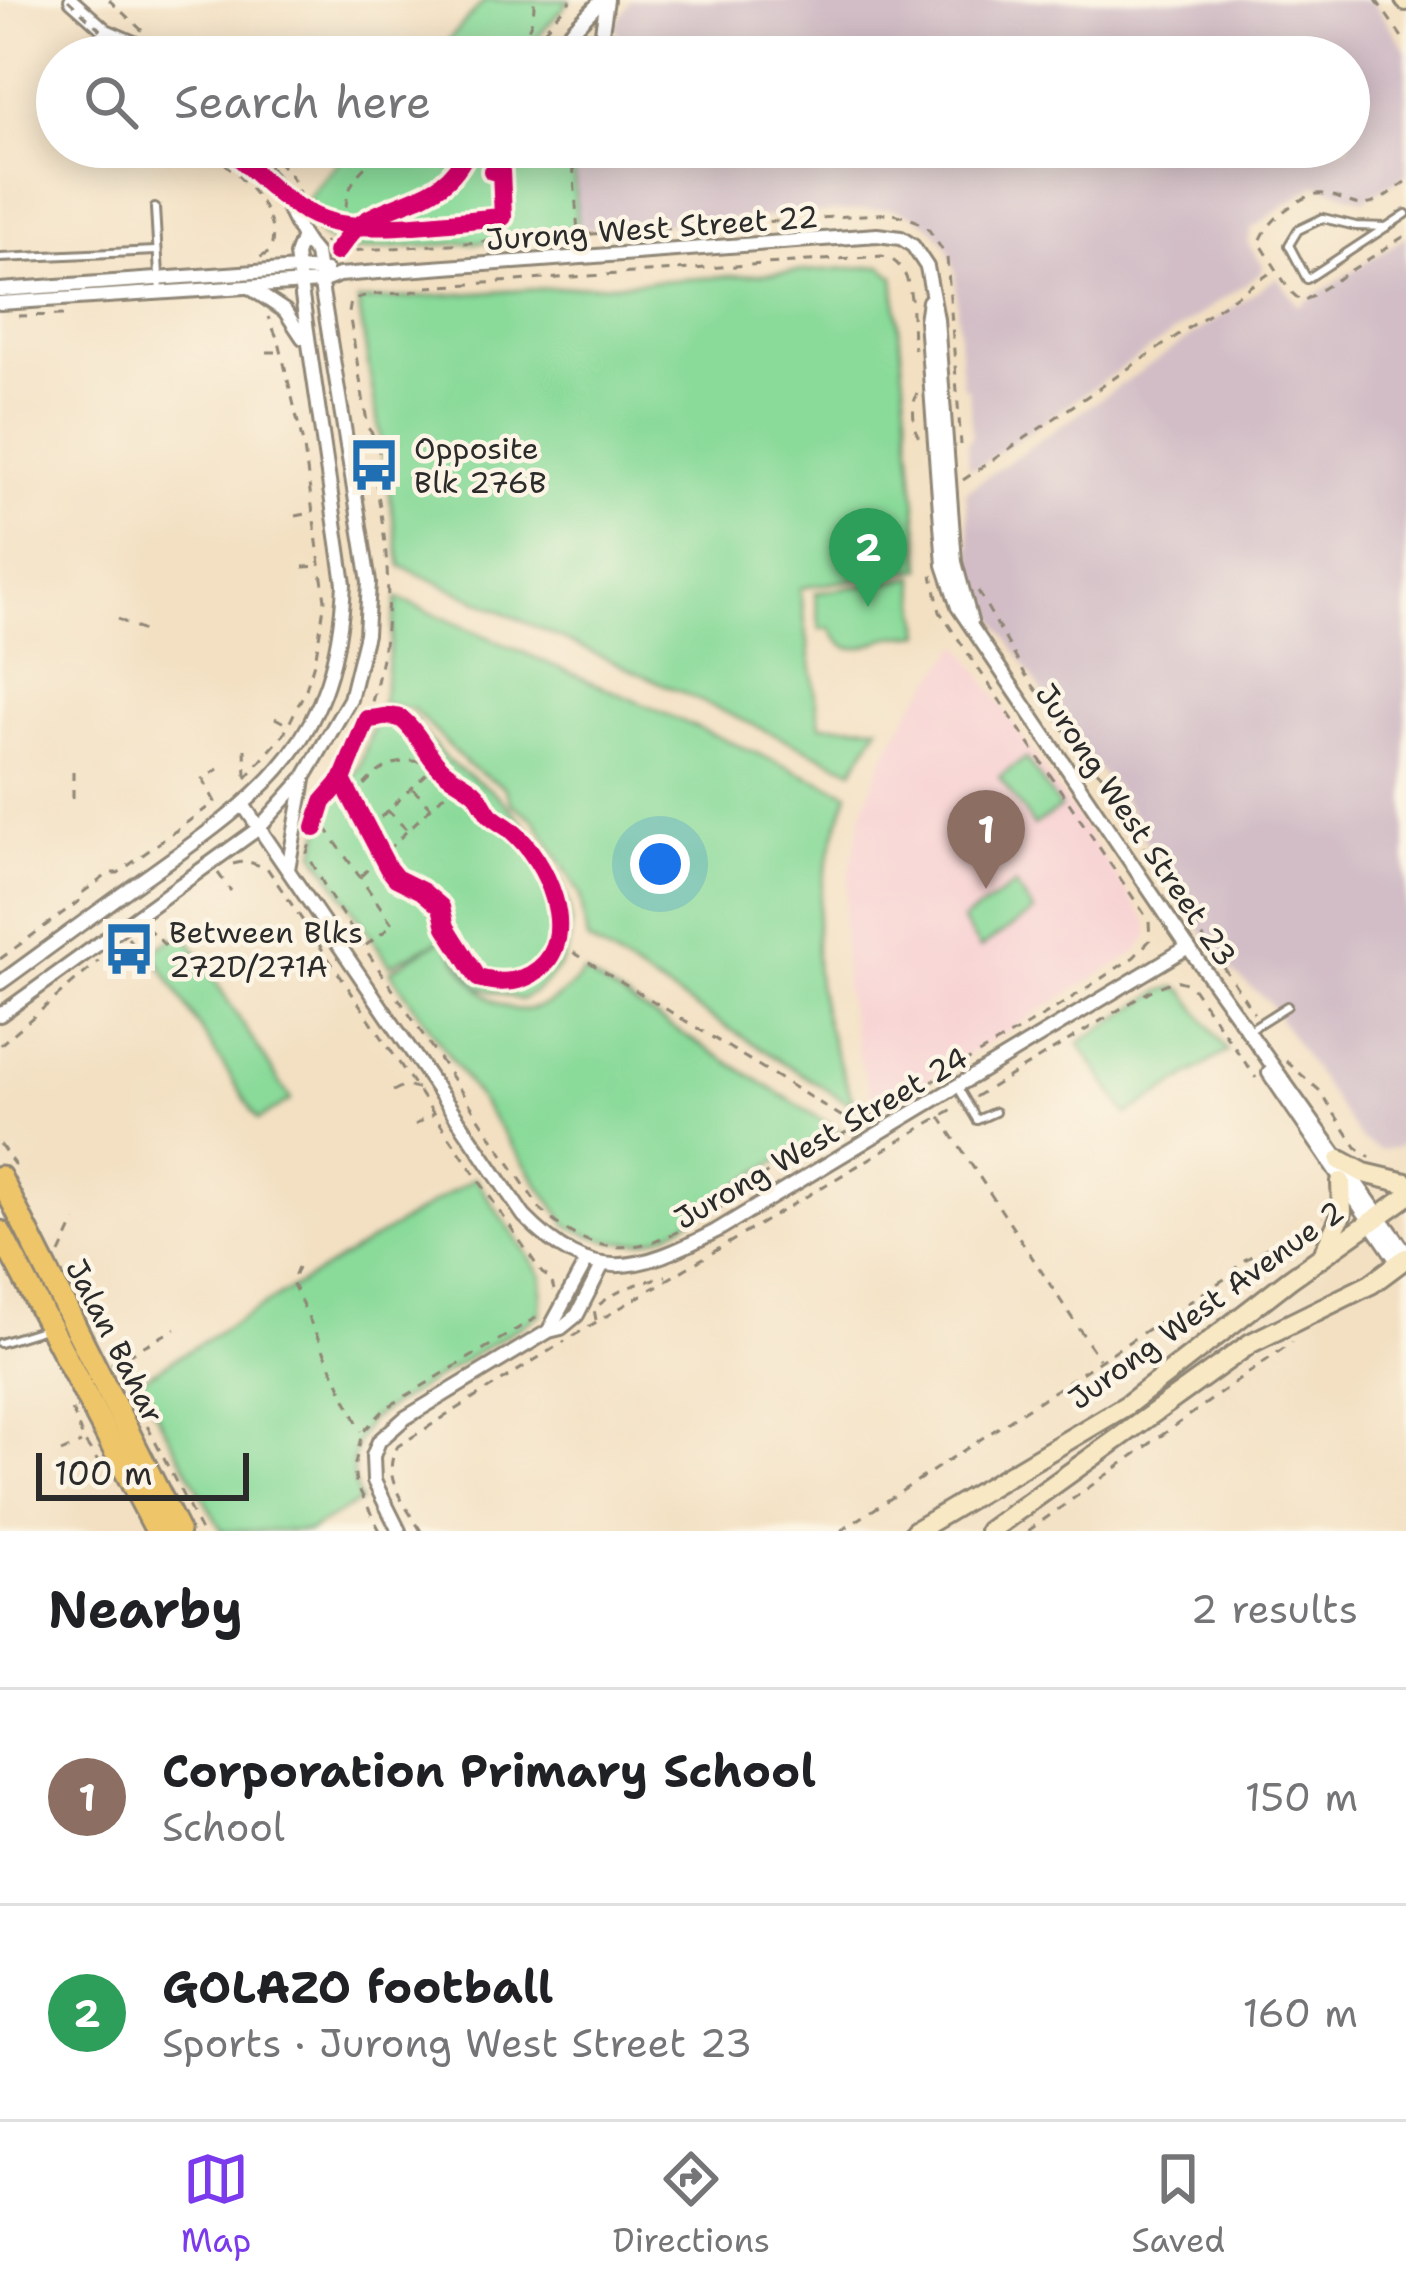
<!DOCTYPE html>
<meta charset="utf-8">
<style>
body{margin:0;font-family:"Shantell Sans",sans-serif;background:#f6f6f6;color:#202124}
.scale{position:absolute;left:36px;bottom:30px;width:213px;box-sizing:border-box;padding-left:12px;border:6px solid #2b2b2b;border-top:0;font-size:33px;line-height:42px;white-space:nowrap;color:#2b2b2b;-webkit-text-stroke:9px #fcf5e5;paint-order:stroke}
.you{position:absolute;left:660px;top:864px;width:42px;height:42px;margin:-30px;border:9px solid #fff;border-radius:50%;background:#1a73e8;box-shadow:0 0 0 18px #1a73e833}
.badge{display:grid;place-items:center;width:78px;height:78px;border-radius:50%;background:#7c3aed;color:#fff;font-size:39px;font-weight:700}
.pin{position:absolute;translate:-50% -99px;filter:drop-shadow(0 3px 6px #0008)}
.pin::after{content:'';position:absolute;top:63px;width:42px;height:36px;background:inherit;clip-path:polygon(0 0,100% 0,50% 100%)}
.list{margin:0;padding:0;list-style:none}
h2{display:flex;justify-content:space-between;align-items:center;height:156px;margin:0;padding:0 48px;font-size:51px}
h2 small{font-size:39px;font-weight:400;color:#757577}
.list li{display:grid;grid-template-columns:78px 1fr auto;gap:36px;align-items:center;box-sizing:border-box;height:216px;padding:0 48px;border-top:3px solid #e0e0e0}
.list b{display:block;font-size:45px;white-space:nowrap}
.list p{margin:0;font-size:39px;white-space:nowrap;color:#757577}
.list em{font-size:39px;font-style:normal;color:#757577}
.icon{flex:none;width:66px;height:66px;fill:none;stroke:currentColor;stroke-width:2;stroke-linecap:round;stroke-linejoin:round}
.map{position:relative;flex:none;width:1406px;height:1531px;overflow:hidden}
.search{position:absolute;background:#fff;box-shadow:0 6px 30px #0003;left:36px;right:36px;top:36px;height:132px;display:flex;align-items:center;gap:30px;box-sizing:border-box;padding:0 42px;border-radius:66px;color:#757577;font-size:45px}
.sheet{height:588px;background:#fff}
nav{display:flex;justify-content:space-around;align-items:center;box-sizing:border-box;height:168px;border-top:3px solid #e0e0e0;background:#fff;font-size:33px;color:#757577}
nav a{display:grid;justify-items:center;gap:6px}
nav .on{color:#7c3aed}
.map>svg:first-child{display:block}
</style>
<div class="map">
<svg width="1406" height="1531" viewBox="0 0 1406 1531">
<rect width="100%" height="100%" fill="#fcf5e5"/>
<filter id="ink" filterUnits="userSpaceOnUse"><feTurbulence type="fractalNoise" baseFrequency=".00833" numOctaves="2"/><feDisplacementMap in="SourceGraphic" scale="24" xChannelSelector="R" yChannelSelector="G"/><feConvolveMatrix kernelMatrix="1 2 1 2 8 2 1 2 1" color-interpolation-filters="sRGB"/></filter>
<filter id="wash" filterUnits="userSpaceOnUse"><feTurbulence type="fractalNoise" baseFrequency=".004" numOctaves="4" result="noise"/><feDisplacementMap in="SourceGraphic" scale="48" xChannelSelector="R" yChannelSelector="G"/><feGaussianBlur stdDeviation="2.7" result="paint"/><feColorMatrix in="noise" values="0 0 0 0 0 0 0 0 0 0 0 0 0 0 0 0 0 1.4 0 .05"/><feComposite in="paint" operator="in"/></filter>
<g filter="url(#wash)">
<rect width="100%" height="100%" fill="#f3e0c2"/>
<!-- built -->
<polygon fill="#f7cfd2" points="960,644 1147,922 1149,934 1138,951 877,1111 860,1061 845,988 843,925 849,874 864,806 883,759 912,707"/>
<!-- industrial -->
<g fill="#d2bdc6">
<polygon points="631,0 1372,0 1406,50 1406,175 1364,200 1316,184 1251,229 1248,244 1263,265 1262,272 977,467 968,468 967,443 972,436 969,391 962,384 955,271 947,247 932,228 915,216 891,208 579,230 574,147 1349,147 1349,57 621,57 616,24"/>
<polygon points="1406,237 1406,1141 1398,1147 1379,1150 1359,1138 1268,1001 1221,962 1149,850 1135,818 1113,785 1085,756 992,615 972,568 966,491 1278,277 1298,306"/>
</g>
<!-- green -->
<g fill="#8ada9a" stroke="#5a8262" stroke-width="3">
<polygon points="485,0 570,0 520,57 433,57"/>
<polygon points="352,147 572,147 578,236 345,251 321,236 308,197"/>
<polygon points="882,266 894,277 922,569 800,588 820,725 879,726 853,770 401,566 358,301"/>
<path d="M915,577L922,634C910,636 891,635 881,640C859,651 843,654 830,628L820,629L815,593Z"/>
<path d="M397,598L848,793C828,852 809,920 818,983C824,1026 841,1067 855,1107L587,940L580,894L535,820L511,803L504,787L469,766L413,709L382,704Z"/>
<path d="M378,712L411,716C422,730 433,746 446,759C461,774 483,781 498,796C557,853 615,947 521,1000L479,987L445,941C481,1006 525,1041 584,973L840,1131C810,1146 777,1159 749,1178C682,1222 651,1269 567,1225L390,971L444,938L390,965L315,852L326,810L360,766Z"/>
<polygon points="1026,758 1060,808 1034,826 999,777"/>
<polygon points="1015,885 1034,912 980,948 962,921"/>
<polygon points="184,932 291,1100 258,1120 152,952"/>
<polygon points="1175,987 1184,991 1227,1051 1127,1115 1079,1043 1161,991"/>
<path d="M475,1178L542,1276L540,1314L370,1419C352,1446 347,1470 360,1501L309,1531H222L138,1381Z"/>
</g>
</g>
<g filter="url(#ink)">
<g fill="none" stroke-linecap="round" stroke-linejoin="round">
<!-- lane casing -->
<g stroke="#8f8676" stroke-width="12">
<g id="lane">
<polyline points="155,208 160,292"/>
<polyline points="1387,227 1356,226 1323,218 1298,230 1289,245 1307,279 1406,214"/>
<polyline points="0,258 156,251"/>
<polyline points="1249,1030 1287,1006"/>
<polyline points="957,1086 977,1120 995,1112"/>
<polyline points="0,1343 42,1330"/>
</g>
</g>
<!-- street casing -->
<g stroke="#8f8676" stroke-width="18">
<g id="street">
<polyline points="71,0 106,31 134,43 152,57"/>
<polyline points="106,32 117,57"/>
<polyline points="546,57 602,0"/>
<polyline points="598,57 607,0"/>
<polyline points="249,287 285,311 303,338"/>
<polyline points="0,290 298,269 326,271"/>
<polyline points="929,301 926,320 944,565 958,607 1188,947 1406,1253"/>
<polyline points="0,303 321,282 339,275 877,235 901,238 913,246 927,267 937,319 955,562 971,621"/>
<path d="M244,806L524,1216C592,1286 637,1272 716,1231L1188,947"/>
<polyline points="288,869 304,780"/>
<path d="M0,983C50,947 99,910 149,875C269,790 336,741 344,584L296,255L302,239"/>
<path d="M0,1015L259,828L304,778L350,699L366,634L369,582L316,254C301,238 295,222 285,202C274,181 257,163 240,147"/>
<polyline points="1269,1073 1399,1264"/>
<polyline points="549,1330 587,1260"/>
<polyline points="399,1531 374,1481 373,1456 379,1441 405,1418 549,1331 561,1328 577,1315 603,1264"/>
</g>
</g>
<!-- secondary casing -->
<g stroke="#8f8676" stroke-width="24">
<g id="secondary">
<polyline points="1405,0 1406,1"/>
<polyline points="1340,1160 1364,1173 1406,1183"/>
<polyline points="1325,1250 1342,1213 1341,1182"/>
<polyline points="915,1531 1127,1405 1290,1279 1406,1197"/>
<polyline points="989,1531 1251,1343 1371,1284 1406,1258"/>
</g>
</g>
<!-- primary casing -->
<g stroke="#8f8676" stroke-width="27">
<g id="primary">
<polyline points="0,1177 178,1531"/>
<polyline points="0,1232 157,1531"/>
</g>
</g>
<!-- path -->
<g stroke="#8f8676" stroke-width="3" stroke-dasharray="9 9" stroke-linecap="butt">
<polyline points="109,0 147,35"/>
<polyline points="1376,0 1406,43"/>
<polyline points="614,41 618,57"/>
<polyline points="163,50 171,57"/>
<path d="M484,57C515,46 535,37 534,0"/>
<polyline points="520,57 571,0"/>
<polyline points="265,147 291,176 318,234"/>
<polyline points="421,147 441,161 460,166"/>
<polyline points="572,147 578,234"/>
<path d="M211,151C238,175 284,212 270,252L259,258"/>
<path d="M1406,182C1394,190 1379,204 1364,205C1348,205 1333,192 1317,194C1297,197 1264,224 1260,243L1290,291L1302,302L1406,235"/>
<path d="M346,207C348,175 371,159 398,147"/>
<polyline points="324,241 336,252 891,213 914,220 929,230 947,257 961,445"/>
<polyline points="18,316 63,315 66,311"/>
<polyline points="267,352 281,352"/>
<path d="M917,393C911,405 913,431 921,441"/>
<polyline points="963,480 1276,269"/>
<polyline points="296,516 312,513"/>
<polyline points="303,567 321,566"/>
<polyline points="978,591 1025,674 1083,756 1113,787 1133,819 1146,852 1254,1013"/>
<polyline points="118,619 145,632"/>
<polyline points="275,718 288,725"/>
<path d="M367,719C394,630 392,573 376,483C384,468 380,441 368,428L349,313L351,301C375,288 403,299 427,287L882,256C920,265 909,318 914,349"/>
<polyline points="245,749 246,776"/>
<polyline points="246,778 284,734 306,689 316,656 325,600 304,448 279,342 268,317"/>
<polyline points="413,789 431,807"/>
<polyline points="73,798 73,770"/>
<path d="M353,799C376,767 397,755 436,764"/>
<polyline points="387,810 406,829"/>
<polyline points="364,824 382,816 436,765"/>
<polyline points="325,827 393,925 365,946"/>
<path d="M315,828L307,853L331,898L541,1210C619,1284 681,1231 756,1185C765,1171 787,1156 804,1157L1053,1010L1134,957L1150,940L1149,921L940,612L932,575"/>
<polyline points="233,864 246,861 267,868 520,1241 542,1273 551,1279 554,1290"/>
<polyline points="218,873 231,891"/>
<polyline points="361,876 457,782"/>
<polyline points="146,927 166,946"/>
<polyline points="128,938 138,951"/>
<polyline points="558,943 854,1124"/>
<polyline points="0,959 79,901 79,895 110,873 118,873 215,802 203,779 218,769"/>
<polyline points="0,1045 99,961"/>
<polyline points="1286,1061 1319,1090 1356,1147 1370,1157"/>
<polyline points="393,1091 403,1086 418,1089"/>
<polyline points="975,1097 1150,991 1175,980 1190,984 1256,1078"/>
<polyline points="940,1117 1099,1359"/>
<polyline points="415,1125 433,1114"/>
<polyline points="0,1144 16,1167"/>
<polyline points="60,1254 75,1221"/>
<polyline points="298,1267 292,1282 361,1431"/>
<path d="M596,1320L594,1309C618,1288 637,1284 666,1276"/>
<polyline points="573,1336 956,1107"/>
<polyline points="111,1364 175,1329"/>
<polyline points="72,1410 84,1441 107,1475"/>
<polyline points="139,1410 201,1531"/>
<polyline points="61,1452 81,1443"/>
<polyline points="380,1531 356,1483 354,1468 362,1433 386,1408 542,1314"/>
<path d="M421,1531C405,1504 379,1476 398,1446L565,1341"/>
<polyline points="841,1531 1229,1276 1241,1262 1323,1217"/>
<polyline points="1028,1531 1292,1342"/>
</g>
<!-- lane -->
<use href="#lane" stroke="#fff" stroke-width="6"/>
<!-- street -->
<use href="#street" stroke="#fff" stroke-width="12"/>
<!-- secondary -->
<use href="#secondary" stroke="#f8e8c3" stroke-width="18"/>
<!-- primary -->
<use href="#primary" stroke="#eec569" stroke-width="21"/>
<!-- path-bridge -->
<g stroke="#8f8676" stroke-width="3" stroke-dasharray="9 9" stroke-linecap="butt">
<polyline points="68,0 130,57"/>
<path d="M228,147C256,173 287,208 325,220C367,235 456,220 503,217L501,171H492"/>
</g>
<!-- cycleway casing -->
<g stroke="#fcf5e5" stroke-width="26">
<g id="cycleway">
<path d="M228,147C256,173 287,208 325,220C367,235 456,220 503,217L501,171H492"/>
<path d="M336,252C346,240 355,226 370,218C414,195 447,198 469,147"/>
<path d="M315,828L323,802L342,780L367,719C379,719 392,713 403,720C417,731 425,751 437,764C447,777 463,782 474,792C481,798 484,808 490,815C497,822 505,825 512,831C546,860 581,935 539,969C521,984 499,984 478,978L446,927L441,907L422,891L396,878L388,868L342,780"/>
</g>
</g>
<!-- cycleway -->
<use href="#cycleway" stroke="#d6006c" stroke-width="18"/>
</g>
</g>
<!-- icons -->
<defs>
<g id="bus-bare" transform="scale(4.14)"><path d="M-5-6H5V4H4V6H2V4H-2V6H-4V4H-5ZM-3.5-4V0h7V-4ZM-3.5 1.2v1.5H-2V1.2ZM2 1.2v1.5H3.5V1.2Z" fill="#1f6fb2" stroke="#fcf5e5" stroke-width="2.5" paint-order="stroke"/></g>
</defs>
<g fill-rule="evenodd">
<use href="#bus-bare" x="374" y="465"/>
<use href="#bus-bare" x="129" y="949"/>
</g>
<g text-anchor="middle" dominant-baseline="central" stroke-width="9" stroke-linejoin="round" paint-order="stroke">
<!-- street labels -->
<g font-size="30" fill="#2b2b2b" stroke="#fcf5e5">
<text transform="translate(652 228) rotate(-4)">Jurong West Street 22</text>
<text transform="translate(1136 825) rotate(56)">Jurong West Street 23</text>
<text transform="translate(821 1138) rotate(-30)">Jurong West Street 24</text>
<text transform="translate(1206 1305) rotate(-36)">Jurong West Avenue 2</text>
<text transform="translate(115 1341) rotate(63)">Jalan Bahar</text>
</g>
<!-- poi labels -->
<g font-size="30" fill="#2b2b2b" stroke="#fcf5e5" text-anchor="start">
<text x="414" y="448">Opposite<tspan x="414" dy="34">Blk 276B</tspan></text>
<text x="169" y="932">Between Blks<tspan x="169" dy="34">272D/271A</tspan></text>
</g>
</g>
</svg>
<div class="scale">100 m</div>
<div class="you"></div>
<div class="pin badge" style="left:986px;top:889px;background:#8d6e63">1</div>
<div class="pin badge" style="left:868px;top:607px;background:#2e9e5b">2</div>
<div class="search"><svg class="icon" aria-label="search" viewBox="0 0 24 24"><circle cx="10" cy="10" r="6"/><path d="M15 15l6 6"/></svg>Search here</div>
</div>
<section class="sheet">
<h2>Nearby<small>2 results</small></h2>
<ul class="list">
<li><span class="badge" style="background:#8d6e63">1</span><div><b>Corporation Primary School</b><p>School</p></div><em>150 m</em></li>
<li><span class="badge" style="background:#2e9e5b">2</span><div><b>GOLAZO football</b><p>Sports · Jurong West Street 23</p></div><em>160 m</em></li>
</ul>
</section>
<nav>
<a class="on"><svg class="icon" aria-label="map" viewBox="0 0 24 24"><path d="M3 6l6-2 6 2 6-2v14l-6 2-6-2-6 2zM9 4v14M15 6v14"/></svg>Map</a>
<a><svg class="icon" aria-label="directions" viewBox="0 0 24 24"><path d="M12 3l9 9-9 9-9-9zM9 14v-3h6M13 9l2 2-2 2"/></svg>Directions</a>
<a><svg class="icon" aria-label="saved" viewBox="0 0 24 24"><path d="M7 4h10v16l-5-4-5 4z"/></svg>Saved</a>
</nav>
